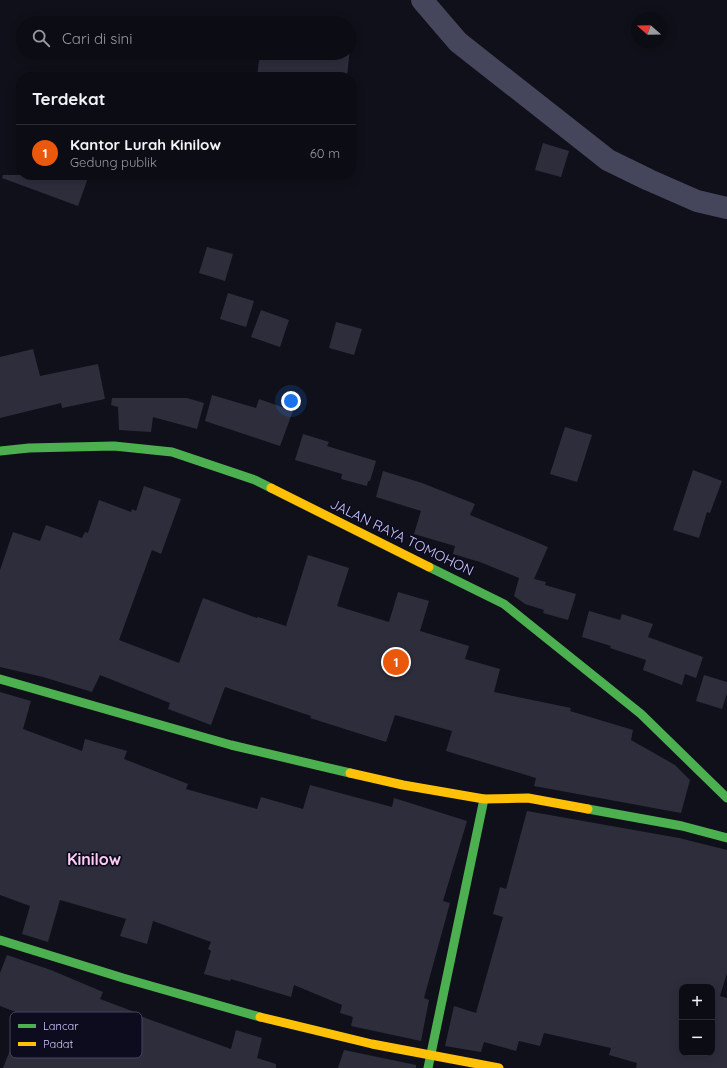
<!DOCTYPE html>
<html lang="id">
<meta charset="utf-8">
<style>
body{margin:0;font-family:Quicksand,sans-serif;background:#15151d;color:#f1f3f6}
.controls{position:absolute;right:12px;bottom:12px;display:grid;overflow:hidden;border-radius:8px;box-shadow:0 2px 10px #0003}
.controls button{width:36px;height:36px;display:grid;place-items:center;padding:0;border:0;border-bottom:1px solid #2c2c34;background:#0c0c14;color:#f1f3f6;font:20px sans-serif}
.compass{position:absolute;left:631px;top:12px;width:36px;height:36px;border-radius:50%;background:#0c0c14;box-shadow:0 2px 10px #0003;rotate:290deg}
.you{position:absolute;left:291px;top:401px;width:14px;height:14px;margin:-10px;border:3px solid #fff;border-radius:50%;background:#1a73e8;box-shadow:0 0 0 6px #1a73e833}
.badge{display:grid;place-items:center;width:26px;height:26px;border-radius:50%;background:#ea580c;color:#fff;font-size:13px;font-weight:700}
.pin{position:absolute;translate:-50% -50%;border:2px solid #fff;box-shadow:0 1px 4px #0006}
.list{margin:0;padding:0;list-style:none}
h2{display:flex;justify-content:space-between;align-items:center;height:52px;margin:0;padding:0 16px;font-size:17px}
h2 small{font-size:13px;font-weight:400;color:#9a9ba0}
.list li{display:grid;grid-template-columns:26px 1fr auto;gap:12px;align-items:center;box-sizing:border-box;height:56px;padding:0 16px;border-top:1px solid #2c2c34}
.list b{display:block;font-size:15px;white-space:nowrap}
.list p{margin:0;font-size:13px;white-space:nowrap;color:#9a9ba0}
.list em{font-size:13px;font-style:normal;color:#9a9ba0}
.icon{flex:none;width:22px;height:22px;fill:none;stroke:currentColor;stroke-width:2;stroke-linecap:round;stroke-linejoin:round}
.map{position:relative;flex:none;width:727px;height:1068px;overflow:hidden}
.search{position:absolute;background:#0c0c14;box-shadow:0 2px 10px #0003;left:16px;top:16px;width:340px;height:44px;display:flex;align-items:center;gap:10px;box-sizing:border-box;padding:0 14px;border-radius:22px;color:#9a9ba0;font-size:15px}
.panel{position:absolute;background:#0c0c14;box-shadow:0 2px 10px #0003;left:16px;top:72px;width:340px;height:108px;border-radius:16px}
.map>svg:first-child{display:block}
</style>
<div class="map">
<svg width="727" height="1068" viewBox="0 0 727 1068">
<rect width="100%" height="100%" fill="#10101a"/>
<!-- building -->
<g fill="#2e2d3c" fill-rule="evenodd">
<polygon points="349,47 350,47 347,77 257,77 260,53 349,53"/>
<polygon points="543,143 569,151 561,177 535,170"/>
<polygon points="3,175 89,175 78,206 2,178"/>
<polygon points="207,247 233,254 225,281 199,273"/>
<polygon points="228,293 254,301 246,327 220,319"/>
<polygon points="261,310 289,320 280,347 251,337"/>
<polygon points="336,322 362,329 354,355 329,348"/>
<polygon points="33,349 40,376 98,364 105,399 62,408 61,403 0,418 0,357"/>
<polygon points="212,395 256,408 259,399 293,411 280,446 205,421"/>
<polygon points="112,398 187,398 204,403 197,429 153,417 151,432 119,430 118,407 111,405"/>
<polygon points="565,427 592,435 577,482 550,474"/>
<polygon points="303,434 329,442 327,446 376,461 370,481 368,481 367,486 341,479 342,474 295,460"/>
<polygon points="693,470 722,481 710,513 707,512 699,538 673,530"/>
<polygon points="383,471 422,483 475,504 470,515 548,547 534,579 546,582 545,585 576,594 568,620 543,613 544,610 525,604 514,596 519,578 480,562 453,554 455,546 414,534 421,511 376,497"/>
<polygon points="144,486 181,499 161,554 152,550 119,640 179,663 203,598 257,618 258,617 286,626 308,555 349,568 337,606 389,622 398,592 429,601 420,631 469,646 465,659 500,669 494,692 571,708 570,711 633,730 631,740 675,765 690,780 681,813 534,786 536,778 446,751 452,731 395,715 386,742 310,718 311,716 225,687 211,725 168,709 170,703 100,675 92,692 43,677 0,667 0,570 13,532 40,541 46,525 82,538 85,532 88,533 99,500 131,512 132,509 136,511"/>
<polygon points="589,611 620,620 622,614 653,624 648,637 703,657 696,678 685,674 682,685 643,670 646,660 610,648 611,646 582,637"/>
<polygon points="704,675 727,682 727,693 722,709 696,701"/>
<polygon points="0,692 31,701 23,729 82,751 85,739 127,751 124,759 188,784 186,789 257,809 261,797 303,809 310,785 392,807 394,798 467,821 443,901 450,903 424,998 429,1000 421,1041 351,1026 353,1017 340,1013 342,1005 294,985 291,997 231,979 230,981 204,974 211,951 208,949 211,942 153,921 147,944 120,936 126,919 60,900 48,942 22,934 30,906 0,895"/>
<path d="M527,811L679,838L727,850V973L720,996L727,998V1068H636L637,1063L609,1055L611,1048L544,1033L540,1046L519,1041L516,1051L484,1042L481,1052L445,1046L454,1006L476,1013L503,917L493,914L500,887L506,889ZM682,987H712V1053H682Z"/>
<polygon points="7,955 51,970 103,992 100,999 140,1014 140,1016 231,1049 236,1030 262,1038 257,1058 276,1064 276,1068 3,1068 24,1015 0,1006 0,973"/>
<polygon points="344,1050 416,1065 416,1068 338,1068"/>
</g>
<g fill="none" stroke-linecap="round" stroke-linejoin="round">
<!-- street -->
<polyline stroke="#45465b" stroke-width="22" points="422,0 458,42 608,160 649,180 697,201 727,208"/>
<!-- fast -->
<g stroke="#4caf50" stroke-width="9">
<polyline points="0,451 29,448 114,446 172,452 255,480 271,488"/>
<polyline points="429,567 504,604 641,714 727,798"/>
<polyline points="0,679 231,745 350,773"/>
<polyline points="588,809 682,826 727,838"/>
<polyline points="0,940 123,978 260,1017"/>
<polyline points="428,1068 484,799"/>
</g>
<!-- slow -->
<g stroke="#ffc107" stroke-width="9">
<polyline points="271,488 429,567"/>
<polyline points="350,773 403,785 484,799 528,798 588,809"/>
<polyline points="260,1017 372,1044 499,1068"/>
</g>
</g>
<g text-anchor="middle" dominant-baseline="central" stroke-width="3.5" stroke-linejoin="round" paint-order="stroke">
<!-- street labels -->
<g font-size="14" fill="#cbcafe" stroke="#0d0c1e">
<text transform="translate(402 537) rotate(26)">JALAN RAYA TOMOHON</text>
</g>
<!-- quarter labels -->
<g font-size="16" font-weight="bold" fill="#feccf1" stroke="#0d0c1e">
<text x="94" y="859">Kinilow</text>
</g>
</g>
<!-- legend -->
<rect x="10" y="1012" width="132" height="46" rx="6" fill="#0d0c1e" stroke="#464561" stroke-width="1"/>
<rect x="18" y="1024" width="18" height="4" fill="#4caf50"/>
<rect x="18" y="1042" width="18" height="4" fill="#ffc107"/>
<g font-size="11" fill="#cbcafe">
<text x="43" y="1030">Lancar</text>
<text x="43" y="1048">Padat</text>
</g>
</svg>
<div class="controls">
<button>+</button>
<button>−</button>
</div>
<svg class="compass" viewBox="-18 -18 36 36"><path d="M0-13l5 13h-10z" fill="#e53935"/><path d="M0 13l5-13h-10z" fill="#9a9ba0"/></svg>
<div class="you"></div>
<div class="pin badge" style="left:396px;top:662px">1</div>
<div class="search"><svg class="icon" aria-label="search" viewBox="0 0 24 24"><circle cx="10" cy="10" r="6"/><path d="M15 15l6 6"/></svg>Cari di sini</div>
<section class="panel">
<h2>Terdekat<small></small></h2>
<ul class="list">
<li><span class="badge">1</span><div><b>Kantor Lurah Kinilow</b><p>Gedung publik</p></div><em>60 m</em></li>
</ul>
</section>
</div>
